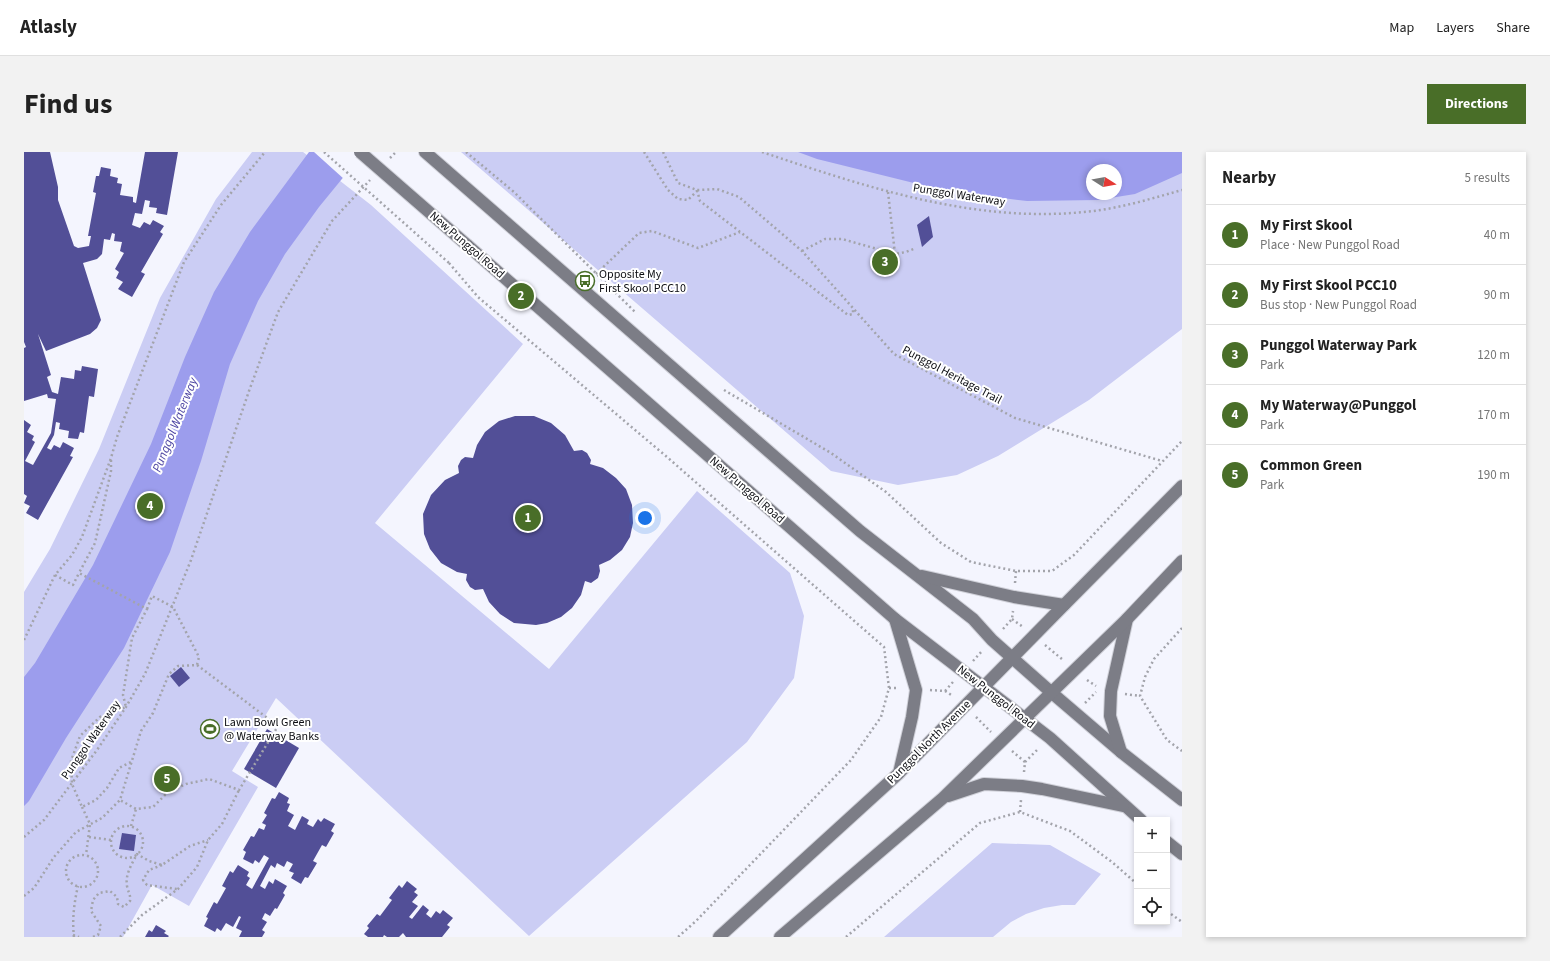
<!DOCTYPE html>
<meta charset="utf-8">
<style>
body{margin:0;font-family:"Source Sans 3",sans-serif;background:#f2f2f2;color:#222}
.controls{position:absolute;right:12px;bottom:12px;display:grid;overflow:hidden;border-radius:0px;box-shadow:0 2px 6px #0003}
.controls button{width:36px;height:36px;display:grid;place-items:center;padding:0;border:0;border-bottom:1px solid #e0e0e0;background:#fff;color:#222;font:20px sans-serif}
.compass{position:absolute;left:1062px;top:12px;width:36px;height:36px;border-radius:50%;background:#fff;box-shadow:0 2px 6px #0003;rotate:101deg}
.you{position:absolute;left:621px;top:366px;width:14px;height:14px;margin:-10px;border:3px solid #fff;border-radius:50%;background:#1a73e8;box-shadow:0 0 0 6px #1a73e833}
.badge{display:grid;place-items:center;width:26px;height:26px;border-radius:50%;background:#496e28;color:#fff;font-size:13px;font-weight:700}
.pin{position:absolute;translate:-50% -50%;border:2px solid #fff;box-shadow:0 1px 4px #0006}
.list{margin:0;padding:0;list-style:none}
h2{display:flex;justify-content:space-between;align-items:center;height:52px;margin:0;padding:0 16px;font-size:17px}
h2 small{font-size:13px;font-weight:400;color:#767676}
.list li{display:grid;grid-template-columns:26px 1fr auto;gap:12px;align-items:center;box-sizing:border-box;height:60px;padding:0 16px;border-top:1px solid #e0e0e0}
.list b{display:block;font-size:15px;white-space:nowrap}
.list p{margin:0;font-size:13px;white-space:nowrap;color:#767676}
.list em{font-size:13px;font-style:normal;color:#767676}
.icon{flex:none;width:22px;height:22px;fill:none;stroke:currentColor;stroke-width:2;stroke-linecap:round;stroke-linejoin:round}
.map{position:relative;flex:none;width:1158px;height:785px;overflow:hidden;border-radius:0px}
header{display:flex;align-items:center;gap:24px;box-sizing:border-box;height:56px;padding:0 20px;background:#fff;border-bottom:1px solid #e0e0e0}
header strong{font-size:19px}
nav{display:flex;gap:22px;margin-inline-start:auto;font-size:14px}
.intro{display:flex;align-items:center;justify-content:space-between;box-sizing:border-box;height:96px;padding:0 24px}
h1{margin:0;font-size:28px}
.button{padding:10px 18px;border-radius:0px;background:#496e28;color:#fff;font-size:14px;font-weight:700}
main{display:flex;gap:24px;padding:0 24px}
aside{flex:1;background:#fff;border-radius:0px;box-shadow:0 2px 6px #0003}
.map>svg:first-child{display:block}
</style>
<header>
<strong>Atlasly</strong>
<nav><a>Map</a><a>Layers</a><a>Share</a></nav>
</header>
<div class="intro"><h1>Find us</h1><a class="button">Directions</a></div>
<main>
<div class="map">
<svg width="1158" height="785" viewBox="0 0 1158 785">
<rect width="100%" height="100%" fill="#f4f5fe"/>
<!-- green -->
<g fill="#cbcdf4" fill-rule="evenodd">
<polygon points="228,0 279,0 347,53 499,192 351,371 525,517 673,339 766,421 780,464 770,526 723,590 505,784 252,546 208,619 234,635 165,754 128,733 99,785 0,785 0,440 26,397 75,297 136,146 192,47"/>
<path d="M437,0H1158V177L1065,248L974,304L933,323L874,333L807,319ZM1068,18H1092V42H1068Z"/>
<polygon points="968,691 1026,693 1077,722 1051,753 1038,753 1020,756 1002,762 987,770 969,785 860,785"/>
</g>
<!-- water -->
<g fill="#9c9ded" fill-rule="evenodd">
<polygon points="285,0 340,0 295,55 261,102 234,149 206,212 177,309 146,400 100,496 42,586 5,649 0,654 0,525 11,511 69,413 127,292 161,205 190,140 226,80"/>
<path d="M774,0H1158V21L1111,42L1074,48L1003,49L955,43L910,36L793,7ZM1068,18H1092V42H1068Z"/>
</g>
<!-- pier -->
<polygon fill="#f4f5fe" points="290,0 342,0 320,27"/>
<!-- building -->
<g fill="#524f97">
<polygon points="0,0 26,0 34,35 34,48 50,94 54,96 65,94 67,84 64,84 72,41 69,40 72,24 75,24 77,15 87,17 86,24 94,26 93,31 98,32 96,43 109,45 109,50 112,51 121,0 154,0 143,63 132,61 133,56 125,55 126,49 121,48 118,62 111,61 108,73 116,76 120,70 126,73 129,68 140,74 136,80 139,82 117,120 121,122 108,145 94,137 99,130 92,126 95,120 91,117 100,101 96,99 98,90 90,89 91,82 88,81 86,88 80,87 78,102 73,107 59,111 77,168 73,176 66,182 22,199 14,182 27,223 23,225 28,240 34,242 37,225 50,227 51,218 57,219 58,214 74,217 70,245 65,244 60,281 56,280 54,287 44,286 45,279 35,277 36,271 32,270 30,283 23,296 27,298 30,293 36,296 39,290 50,296 46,304 49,305 14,368 2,361 6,354 0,351 3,344 0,342 0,268 7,273 3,280 10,284 8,288 11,290 1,309 9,313 27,281 32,247 24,246 23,242 0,249 0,196 2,195 0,190"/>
<polygon points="905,64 909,85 898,95 893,73"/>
<polygon points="491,264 510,264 527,271 541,283 550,299 558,298 563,301 567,308 566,312 579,316 592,326 602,337 608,353 609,371 606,385 598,398 586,408 575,413 576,419 574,426 567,431 561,429 557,443 548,456 537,465 523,471 512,473 490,471 476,462 465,450 459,437 451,438 446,435 442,428 443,422 433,420 417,411 406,397 400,382 399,362 407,343 421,328 435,321 434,314 437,308 441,305 449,306 453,293 461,280 475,269"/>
<polygon points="157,515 166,526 155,535 146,524"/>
<polygon points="243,577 275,596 252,636 220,617"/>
<polygon points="255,640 265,646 263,651 266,652 263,659 270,663 264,674 271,678 278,664 285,668 283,672 289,675 294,667 297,670 300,666 311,672 307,679 310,681 302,695 298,693 289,709 293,711 284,726 281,725 277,732 267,726 270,721 265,719 269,712 263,709 260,715 253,711 251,716 247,713 236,734 241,737 245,729 249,732 251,727 263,734 259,741 261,743 253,757 251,756 246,764 241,761 238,767 243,770 238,778 241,780 238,785 215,785 218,779 212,776 217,765 215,764 209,775 202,771 197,779 193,776 191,780 180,774 184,766 182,765 190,750 193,752 202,736 198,734 206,719 209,721 214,713 225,720 223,724 226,726 222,733 228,737 245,706 240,703 235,711 231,708 229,712 219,707 222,700 219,698 227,684 230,685 235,676 240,678 242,673 238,671 243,663 240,661 248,646 251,647"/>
<polygon points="98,681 112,683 110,699 95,697"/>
<polygon points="383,729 393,737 390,740 394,743 388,750 394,754 385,765 388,767 399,753 405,758 402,762 407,766 412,759 416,762 419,758 429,766 423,773 426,775 418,785 382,785 379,781 375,785 363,785 360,783 359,785 344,785 340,782 345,776 343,774 353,762 356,764 368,748 365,746 375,733 378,736"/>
<polygon points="132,773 142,779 140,781 145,784 144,785 121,785 125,778 128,780"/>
</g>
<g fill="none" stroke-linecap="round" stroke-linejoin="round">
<!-- secondary casing -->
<g stroke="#cfd0d8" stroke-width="14">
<g id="secondary">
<polyline points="401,0 836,379 949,467 968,488 1028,541 1097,600 1158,648"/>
<polyline points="443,93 871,467 1026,586 1117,668"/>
<polyline points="898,424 990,445 1040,453"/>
<polyline points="871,467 892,538 888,565 875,621"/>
<polyline points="1097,600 1086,564 1087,539 1103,467"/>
<polyline points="924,644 960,632 998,634 1018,637 1099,654"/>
<polyline points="1143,690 1158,702"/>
<polyline points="695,785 874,622 1040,453 1158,334"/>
<polyline points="756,785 919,646 1103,467 1158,409"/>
</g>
</g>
<!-- path -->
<g stroke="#a3a4ab" stroke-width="2.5" stroke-dasharray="2 3" stroke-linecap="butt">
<polyline points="442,0 490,40 611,160"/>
<polyline points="620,0 644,38 654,47 664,48 673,39"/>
<polyline points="639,0 654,31 673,38 693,37 715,45 778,99 870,202 991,266 1138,309"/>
<path d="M738,0C842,35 949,71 1060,60C1094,57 1126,47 1158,38"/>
<polyline points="366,6 372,0"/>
<polyline points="673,38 676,49 824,163 829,162 829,158"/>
<polyline points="864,40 871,102"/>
<polyline points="778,99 801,87 818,87 871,102 882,100 892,96"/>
<polyline points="425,111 454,145 643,305 860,495 865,536 857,565 827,608 672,769 654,785"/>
<polyline points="572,122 615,81 628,79 674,96 716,80"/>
<polyline points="700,238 807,301 862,340 917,391 947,410 992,419 1028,419 1050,403 1158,289"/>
<polyline points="87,308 87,319 71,391 55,421 123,457 108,486 99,543 102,555 76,565 56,584 47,609 48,632 58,655 72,648 83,636 95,616 107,610"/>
<polyline points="31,423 49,433 55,421"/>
<polyline points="991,431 992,419"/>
<polyline points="123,457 128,444 149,455 175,505 173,513"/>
<polyline points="988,467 999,475"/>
<polyline points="1158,476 1130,507 1121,525 1116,544 1143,588 1158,599"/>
<polyline points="979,477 988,467 989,459"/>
<polyline points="0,488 31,423 48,403 58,385 87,306 93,285 160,110 197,53 241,0"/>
<polyline points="1021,493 1039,508"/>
<polyline points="949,509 958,499"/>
<polyline points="1063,528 1072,534"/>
<polyline points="865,536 875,536"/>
<polyline points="906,538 921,539 929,544"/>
<polyline points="921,539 929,530"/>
<polyline points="1101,542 1116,544"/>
<polyline points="1061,551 1072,540"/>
<polyline points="952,565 967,580"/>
<polyline points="988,599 1001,610"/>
<polyline points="1000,620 1001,610 1015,596"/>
<polyline points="58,655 66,672 62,703"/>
<polyline points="996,660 997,648"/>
<polyline points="107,674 112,657"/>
<circle cx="103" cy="690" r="16"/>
<polyline points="0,685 20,668 73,598 102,555 121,522 167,408 225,239 254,160 308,69 346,28"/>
<polyline points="65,685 87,688"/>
<circle cx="58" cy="719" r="16"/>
<polyline points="138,713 125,718 119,728 123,733 153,737"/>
<polyline points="0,744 10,736 30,705 52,680 78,666 96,648 117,579 129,561 145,522 154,514 173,513 254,574 215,638 185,627 162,632 144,640 129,655 112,657 96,648"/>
<polyline points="1143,759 1158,770"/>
<polyline points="49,783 55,785"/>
<path d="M50,785C48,768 50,751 54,734"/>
<path d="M69,785L74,783L77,774L67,759L69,748L75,741L86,739L93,745L94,752L100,755L106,749C107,743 104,740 103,734C101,722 108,712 113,702L125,709L138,713L166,694L184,688"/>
<polyline points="96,785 118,763 154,737 173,715 184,688 198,672 215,638"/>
<polyline points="822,785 956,671 996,660 1046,679 1088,710 1113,732"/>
</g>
<!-- secondary -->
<use href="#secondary" stroke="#7c7d86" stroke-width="12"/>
<!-- secondary-bridge casing -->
<g stroke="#cfd0d8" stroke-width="14" stroke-linecap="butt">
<polyline id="secondary-bridge" points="336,0 443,93"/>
</g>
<!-- path-bridge -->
<polyline stroke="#a3a4ab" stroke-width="2.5" stroke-dasharray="2 3" stroke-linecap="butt" points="300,0 425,111"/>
<!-- secondary-bridge -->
<use href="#secondary-bridge" stroke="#7c7d86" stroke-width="12"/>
</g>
<!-- icons -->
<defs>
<g id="bus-ring" transform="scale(1)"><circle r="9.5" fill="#fff" stroke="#496e28" stroke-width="1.5"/><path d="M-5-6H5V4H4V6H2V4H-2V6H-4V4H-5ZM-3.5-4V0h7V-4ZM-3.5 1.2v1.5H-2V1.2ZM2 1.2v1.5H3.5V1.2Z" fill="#496e28"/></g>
<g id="stadium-ring" transform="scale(1)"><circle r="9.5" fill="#fff" stroke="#496e28" stroke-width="1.5"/><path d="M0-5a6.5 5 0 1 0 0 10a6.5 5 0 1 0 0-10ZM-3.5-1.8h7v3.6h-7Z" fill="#496e28"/></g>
</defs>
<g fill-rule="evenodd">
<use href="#bus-ring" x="561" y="129"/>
<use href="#stadium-ring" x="186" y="577"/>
</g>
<g text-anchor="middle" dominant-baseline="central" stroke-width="4" stroke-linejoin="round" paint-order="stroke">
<!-- street labels -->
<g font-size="12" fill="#0c0d12" stroke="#fff">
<text transform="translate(935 43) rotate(9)">Punggol Waterway</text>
<text transform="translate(443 93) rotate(41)">New Punggol Road</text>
<text transform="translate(928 223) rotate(28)">Punggol Heritage Trail</text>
<text transform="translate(723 338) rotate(41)">New Punggol Road</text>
<text transform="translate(972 545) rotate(38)">New Punggol Road</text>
<text transform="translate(67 588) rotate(-55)">Punggol Waterway</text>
<text transform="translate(905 590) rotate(-45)">Punggol North Avenue</text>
</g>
<!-- poi labels -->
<g font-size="12" fill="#0c0d12" stroke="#fff" text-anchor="start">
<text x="575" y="122">Opposite My<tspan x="575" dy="14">First Skool PCC10</tspan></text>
<text x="200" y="570">Lawn Bowl Green<tspan x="200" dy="14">@ Waterway Banks</tspan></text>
</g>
<!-- water labels -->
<g font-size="13" font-style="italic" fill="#4e46a3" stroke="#fff">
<text transform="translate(151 273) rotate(-68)">Punggol Waterway</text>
</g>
</g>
</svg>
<div class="controls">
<button>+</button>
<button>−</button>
<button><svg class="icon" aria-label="locate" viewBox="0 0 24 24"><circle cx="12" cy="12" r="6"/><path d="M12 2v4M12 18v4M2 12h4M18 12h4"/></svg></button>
</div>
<svg class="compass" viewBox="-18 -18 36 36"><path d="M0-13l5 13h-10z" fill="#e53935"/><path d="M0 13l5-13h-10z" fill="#767676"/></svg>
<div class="you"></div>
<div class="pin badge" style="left:504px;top:366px">1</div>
<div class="pin badge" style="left:497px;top:144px">2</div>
<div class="pin badge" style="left:861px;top:110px">3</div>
<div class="pin badge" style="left:126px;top:354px">4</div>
<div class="pin badge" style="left:143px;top:627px">5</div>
</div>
<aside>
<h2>Nearby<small>5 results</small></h2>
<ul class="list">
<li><span class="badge">1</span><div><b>My First Skool</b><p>Place · New Punggol Road</p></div><em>40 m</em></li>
<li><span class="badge">2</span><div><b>My First Skool PCC10</b><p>Bus stop · New Punggol Road</p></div><em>90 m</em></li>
<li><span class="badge">3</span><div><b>Punggol Waterway Park</b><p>Park</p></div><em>120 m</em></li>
<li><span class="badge">4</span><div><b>My Waterway@Punggol</b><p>Park</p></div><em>170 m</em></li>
<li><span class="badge">5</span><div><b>Common Green</b><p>Park</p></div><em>190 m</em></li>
</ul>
</aside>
</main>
